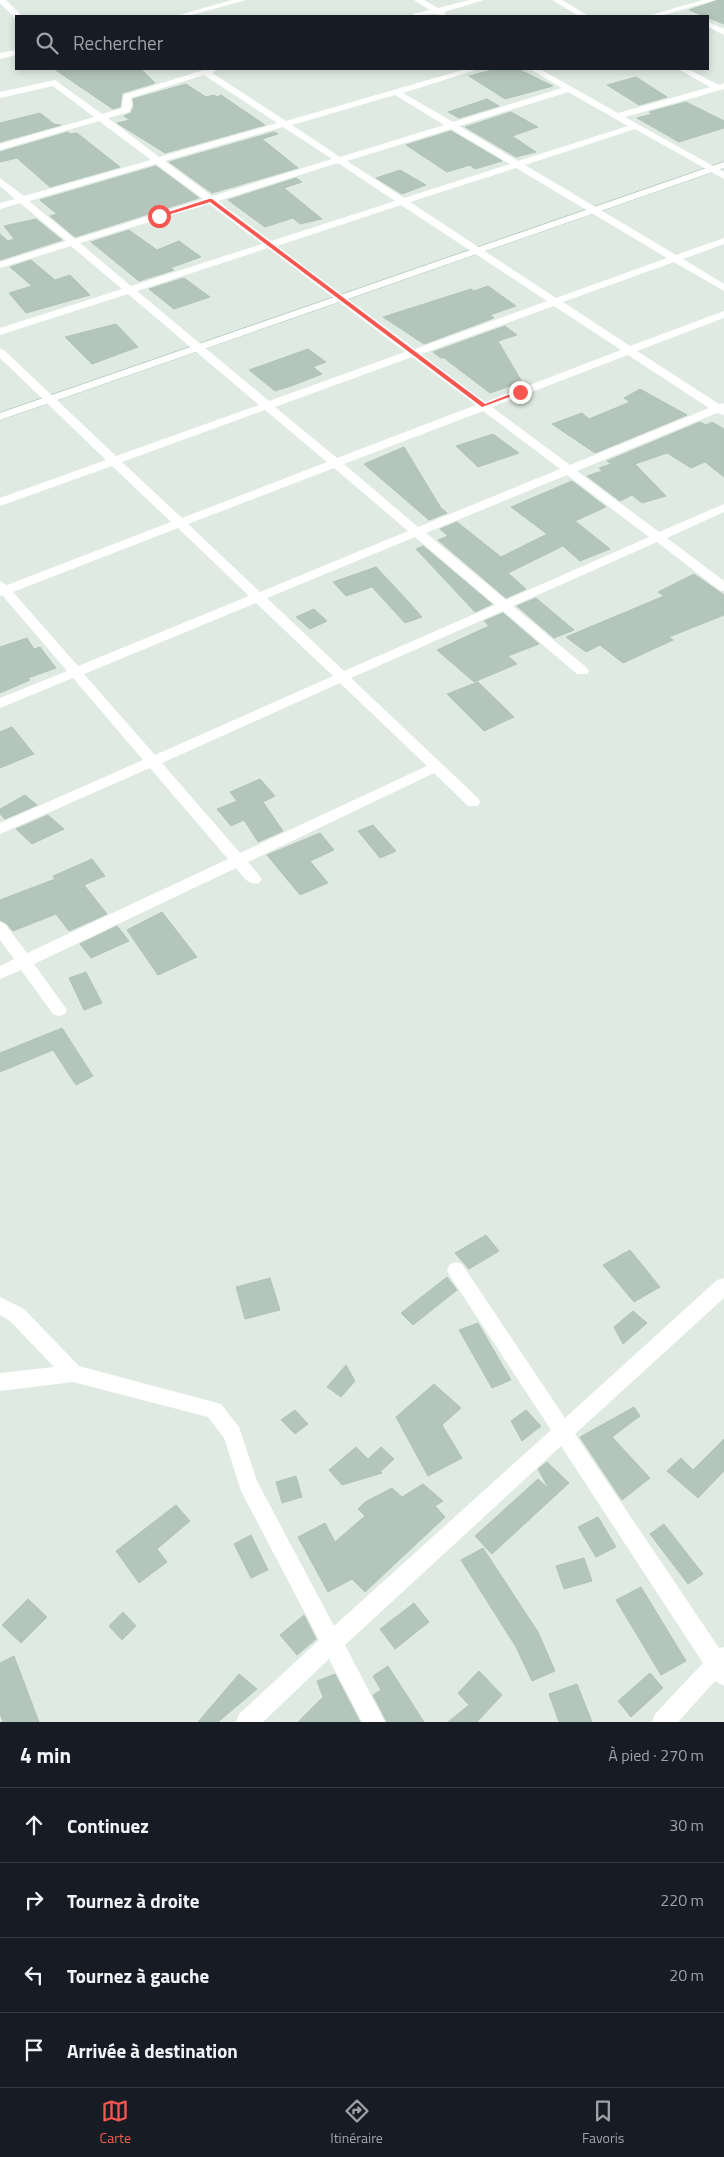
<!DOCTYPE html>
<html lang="fr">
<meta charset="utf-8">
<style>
body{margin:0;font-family:"Titillium Web",sans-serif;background:#20242c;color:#f1f3f6}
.stop{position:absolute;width:15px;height:15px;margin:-11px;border:4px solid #f65750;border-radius:50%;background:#fff}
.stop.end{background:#f65750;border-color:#fff;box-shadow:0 1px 5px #0008}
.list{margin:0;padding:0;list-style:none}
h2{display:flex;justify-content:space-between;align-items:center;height:65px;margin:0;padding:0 20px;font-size:21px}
h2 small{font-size:16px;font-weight:400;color:#9ea1a6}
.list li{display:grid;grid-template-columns:32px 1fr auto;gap:15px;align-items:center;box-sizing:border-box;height:75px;padding:0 20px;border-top:1px solid #363941}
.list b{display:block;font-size:19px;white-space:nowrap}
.list em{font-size:16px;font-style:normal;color:#9ea1a6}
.icon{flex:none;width:28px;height:28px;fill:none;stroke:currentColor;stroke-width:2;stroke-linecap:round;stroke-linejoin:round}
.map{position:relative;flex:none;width:724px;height:1722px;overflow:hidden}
.search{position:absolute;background:#171b24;box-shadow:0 2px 8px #0003;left:15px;right:15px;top:15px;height:55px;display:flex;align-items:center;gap:12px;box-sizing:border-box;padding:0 18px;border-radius:0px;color:#9ea1a6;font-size:19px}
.sheet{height:365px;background:#171b24}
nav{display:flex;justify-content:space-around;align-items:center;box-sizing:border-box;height:70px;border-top:1px solid #363941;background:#171b24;font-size:14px;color:#9ea1a6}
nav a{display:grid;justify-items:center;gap:2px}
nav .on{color:#f65750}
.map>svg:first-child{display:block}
</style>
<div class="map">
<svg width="724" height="1722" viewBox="0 0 724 1722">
<rect width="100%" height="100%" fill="#deeae2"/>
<!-- building -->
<g fill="#b4c5bb" stroke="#b1c4b8">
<polygon points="718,0 724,0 724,24 689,10"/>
<polygon points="54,69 141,69 155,83 122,93 120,107 113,109"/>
<polygon points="496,69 518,69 553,86 505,99 469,76"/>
<polygon points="636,77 667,97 639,105 607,85"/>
<polygon points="186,84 206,97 214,95 217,97 221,95 265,125 165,153 117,123 130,120 124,116 131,113 134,106 133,99"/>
<polygon points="487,99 499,106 459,118 448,112"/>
<polygon points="686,102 724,121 724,128 679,142 637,118 652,114 649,112"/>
<polygon points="511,112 538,127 512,136 536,152 516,157 465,127"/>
<polygon points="40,113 54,124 61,125 0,142 0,123"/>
<polygon points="451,131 502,161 475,169 470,165 447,172 406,145"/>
<polygon points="68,132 70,134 77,133 120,167 50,187 17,158 0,162 0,152"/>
<polygon points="274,132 278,134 262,139 298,168 212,193 169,162"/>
<polygon points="156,166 199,198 75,237 50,216 57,214 40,200"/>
<polygon points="400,170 426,185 402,194 376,178"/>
<polygon points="296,178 302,182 284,188 322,219 300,224 293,218 265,227 228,200"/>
<polygon points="36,219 62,240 0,260 0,234 8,241 14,239 4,226"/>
<polygon points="129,230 157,250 179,241 201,257 170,268 174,270 139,281 91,242"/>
<polygon points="31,260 55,280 70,275 90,295 26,313 9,293 32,286 10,267"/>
<polygon points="184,278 210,297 174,309 149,289"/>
<polygon points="488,286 516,306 490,315 494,318 424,344 383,317 471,289 474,291"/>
<polygon points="116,324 138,347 92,364 65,337"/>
<polygon points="505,326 517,335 498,341 522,382 490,393 444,358 441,358 433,352"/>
<polygon points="308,349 326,362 313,367 322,374 291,386 275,391 249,370"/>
<polygon points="640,389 687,415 595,453 552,424 582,413 589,419 630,402 624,398"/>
<polygon points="700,422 706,425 712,422 724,429 724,477 705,462 691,468 667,453 635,464 666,496 642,503 632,495 620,501 587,476 602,471 599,468 611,464 607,461"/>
<polygon points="493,434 519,453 478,467 456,446"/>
<polygon points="404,447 441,508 447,513 429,520 364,464"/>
<polygon points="572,481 606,507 575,521 610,549 580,561 563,546 508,573 526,589 506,598 438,540 448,536 440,529 457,522 501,557 547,534 511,507"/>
<polygon points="423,546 492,604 475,612 416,549"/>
<polygon points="376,567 407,600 422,617 405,623 372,587 346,596 333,582"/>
<polygon points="694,574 724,595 724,615 669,637 673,640 623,663 600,645 586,652 566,637 664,596 658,592"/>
<polygon points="536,598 574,630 554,638 517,606"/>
<polygon points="314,609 327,621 310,629 296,617"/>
<polygon points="503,613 539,644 508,656 517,664 474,682 437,650 489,626 484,621"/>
<polygon points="27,638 34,649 40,647 56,668 28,678 30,680 0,693 0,647"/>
<polygon points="478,682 514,717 484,731 447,694"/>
<polygon points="12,727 34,754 0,768 0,732"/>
<polygon points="260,779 275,796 263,802 283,831 258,842 244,820 231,826 217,809 237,801 230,792"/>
<polygon points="25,795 37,805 5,819 0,814 0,809"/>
<polygon points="48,815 64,829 32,844 16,829"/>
<polygon points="373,825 396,851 380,858 358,831"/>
<polygon points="320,833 334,850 310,861 328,883 300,895 267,855"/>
<polygon points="92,859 105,876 84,885 107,914 69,931 56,914 13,931 6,923 0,920 0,900 55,879 53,876"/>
<polygon points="162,912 197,957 158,975 127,930"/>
<polygon points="117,926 129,941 91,958 80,944"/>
<polygon points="86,972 102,1003 84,1010 69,978"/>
<polygon points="62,1028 93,1076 76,1085 53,1050 0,1072 0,1053"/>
<polygon points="486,1235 499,1251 469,1269 455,1253"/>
<polygon points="630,1250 660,1287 634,1302 603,1265"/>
<polygon points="447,1277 457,1290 413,1325 401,1313"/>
<polygon points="270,1278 280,1310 245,1319 236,1287"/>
<polygon points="633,1311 647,1323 623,1344 614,1327"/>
<polygon points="478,1323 511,1380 492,1388 459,1330"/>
<polygon points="346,1365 355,1381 341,1397 327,1387"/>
<polygon points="434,1384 461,1408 442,1425 462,1458 428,1476 396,1417"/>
<polygon points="634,1407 640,1416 612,1437 650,1478 622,1500 580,1437"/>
<polygon points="295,1410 308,1424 295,1434 281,1420"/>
<polygon points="526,1410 541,1426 522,1441 511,1421"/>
<polygon points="724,1439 724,1471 698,1498 667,1471 681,1458 693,1470"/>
<polygon points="356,1447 368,1459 381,1447 394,1459 380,1472 382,1473 342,1485 329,1470"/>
<polygon points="547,1462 569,1483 492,1554 475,1536 538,1479 549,1489 538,1469"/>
<polygon points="296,1476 302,1497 282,1503 276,1482"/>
<polygon points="423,1484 443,1501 435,1506 445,1517 365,1592 352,1579 328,1592 298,1537 325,1523 335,1542 365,1516 358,1509 365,1502 392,1488 402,1497"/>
<polygon points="176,1505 190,1521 157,1549 167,1562 139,1583 116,1551"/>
<polygon points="598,1517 616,1547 596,1557 578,1527"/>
<polygon points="664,1524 703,1574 688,1584 650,1534"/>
<polygon points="251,1535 268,1570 251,1578 234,1544"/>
<polygon points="483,1548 538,1632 555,1671 532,1681 516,1647 461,1560"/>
<polygon points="584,1558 592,1581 564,1589 556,1566"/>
<polygon points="641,1587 686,1661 661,1675 616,1600"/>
<polygon points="28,1599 47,1617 21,1643 2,1625"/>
<polygon points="414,1603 429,1622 395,1649 380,1629"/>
<polygon points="123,1612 136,1626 122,1640 109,1626"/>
<polygon points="304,1615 316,1639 297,1655 280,1635"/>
<polygon points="14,1656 39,1722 3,1722 0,1713 0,1663"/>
<polygon points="388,1666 424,1722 387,1722 373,1695 381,1690 373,1676"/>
<polygon points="479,1671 502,1695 477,1722 448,1722 469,1705 458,1693"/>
<polygon points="650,1673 663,1688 631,1717 618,1701"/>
<polygon points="239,1674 257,1689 218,1722 198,1722"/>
<polygon points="335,1674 360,1722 298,1722 323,1697 317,1681"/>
<polygon points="577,1684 592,1722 559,1722 549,1694"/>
</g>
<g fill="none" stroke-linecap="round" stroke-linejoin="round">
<!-- secondary casing -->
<g stroke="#b1cabc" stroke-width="1">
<polygon id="secondary" points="724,162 724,168 0,420 0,413"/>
</g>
<!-- street -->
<g fill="#fff" fill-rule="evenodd">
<polygon points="0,0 6,0 22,16 15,18 0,3"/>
<polygon points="232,0 246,0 188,16 175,16"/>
<polygon points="414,0 424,0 438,8 470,0 484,0 444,12 446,14 443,16 435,14 412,16 413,14 430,10"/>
<polygon points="552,0 562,0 589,16 579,16"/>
<polygon points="703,0 716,0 660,16 647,16"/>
<polygon points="708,22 724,29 724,35 708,27"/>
<polygon points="16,50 16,55 0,59 0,53"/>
<path d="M207,69H219L212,73L286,121L466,69H479L403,93L453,122L562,88L530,69H540L618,113L710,87L678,69H688L719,85L724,83V89L721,90L625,117L724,172V179L635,129L525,165L676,255L724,238V244L683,259L724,284V291L674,262L563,302L630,346L724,311V318L637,351L719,404L724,403V415L717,413L577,471L659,532L724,504V512L667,538L724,581V591L719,590L657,542L513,606L587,668L589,671L587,674H577L503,611L351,678L478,798L480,802L478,806H468L434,773L248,862L262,879L259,883C248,886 243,876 236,868L34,964L67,1010L65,1014L59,1016L53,1014L21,970L0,979V966L14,959L0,940V922L5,924L27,953L228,859L150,768L0,834V823L143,760L73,678L0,708V698L67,671L2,595L0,596V581L7,585L171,522L112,466L0,506V498L106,460L0,358V349L4,350L116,456L259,405L128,294L0,335V328L122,289L71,246L0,268V262L66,241L20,203L0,209V203L15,199L0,186V178L24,196L151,160L99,121L0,150V144L94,117L53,86L0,98V92L55,80L102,114L122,108L123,95ZM204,75L277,123L159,157L108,118L129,112L132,105L131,98ZM568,92L628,126L518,161L459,126ZM395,95L444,125L340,157L292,125ZM283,127L332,159L212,196L165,161ZM451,129L510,164L404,198L347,161ZM338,163L395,201L271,241L218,201ZM156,164L203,199L75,239L29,201ZM516,168L667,258L556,298L410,202ZM209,204L262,244L131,286L80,243ZM401,205L547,301L415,349L277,246ZM268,248L405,352L269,401L137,291ZM554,306L621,350L485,402L421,354ZM628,355L709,408L570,465L492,407ZM412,357L476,405L337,458L275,407ZM265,410L327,462L182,518L122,462ZM483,411L560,469L418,527L344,464ZM334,468L408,531L260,592L188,524ZM567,475L649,537L506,600L426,533ZM178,528L249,596L78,666L13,592ZM415,537L495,605L344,671L267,598ZM256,603L333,676L155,755L84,674ZM340,683L427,766L240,853L162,763Z"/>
<polygon points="456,1262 462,1264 565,1418 717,1280 724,1278 724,1298 575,1434 719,1648 724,1647 724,1686 715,1681 678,1722 652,1722 655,1714 703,1663 561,1446 345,1645 385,1722 362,1722 329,1659 263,1722 236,1722 239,1714 319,1640 241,1491 224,1438 208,1417 73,1382 0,1391 0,1373 54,1367 10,1321 0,1315 0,1297 24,1309 79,1366 221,1404 239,1427 257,1481 334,1626 551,1430 450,1276 447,1270 450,1264"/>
</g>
<!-- secondary -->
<use href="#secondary" fill="#fff" fill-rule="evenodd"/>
</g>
<!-- route -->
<polygon fill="#f65750" points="209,199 212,199 485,404 518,391 523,392 482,407 210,202 161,217 156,216"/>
</svg>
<div class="stop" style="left:159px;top:216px"></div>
<div class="stop end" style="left:520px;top:392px"></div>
<div class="search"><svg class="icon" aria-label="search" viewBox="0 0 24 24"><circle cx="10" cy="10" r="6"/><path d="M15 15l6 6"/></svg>Rechercher</div>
</div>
<section class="sheet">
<h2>4 min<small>À pied · 270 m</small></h2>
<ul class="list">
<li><svg class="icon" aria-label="ahead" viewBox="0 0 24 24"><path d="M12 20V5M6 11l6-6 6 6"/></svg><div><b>Continuez</b></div><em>30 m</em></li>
<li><svg class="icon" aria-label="right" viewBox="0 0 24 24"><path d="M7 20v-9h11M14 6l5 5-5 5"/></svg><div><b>Tournez à droite</b></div><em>220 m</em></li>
<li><svg class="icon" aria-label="left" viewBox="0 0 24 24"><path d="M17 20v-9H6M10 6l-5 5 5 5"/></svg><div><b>Tournez à gauche</b></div><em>20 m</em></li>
<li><svg class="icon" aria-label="arrive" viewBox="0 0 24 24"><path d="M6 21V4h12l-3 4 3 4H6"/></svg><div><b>Arrivée à destination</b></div></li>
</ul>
</section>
<nav>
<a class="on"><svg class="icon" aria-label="map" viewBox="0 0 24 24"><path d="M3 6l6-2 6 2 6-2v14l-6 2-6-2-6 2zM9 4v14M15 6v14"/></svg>Carte</a>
<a><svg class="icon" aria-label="directions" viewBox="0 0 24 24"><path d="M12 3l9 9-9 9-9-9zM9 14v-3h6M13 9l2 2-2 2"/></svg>Itinéraire</a>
<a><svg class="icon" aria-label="saved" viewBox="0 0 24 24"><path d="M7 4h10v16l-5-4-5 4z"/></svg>Favoris</a>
</nav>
